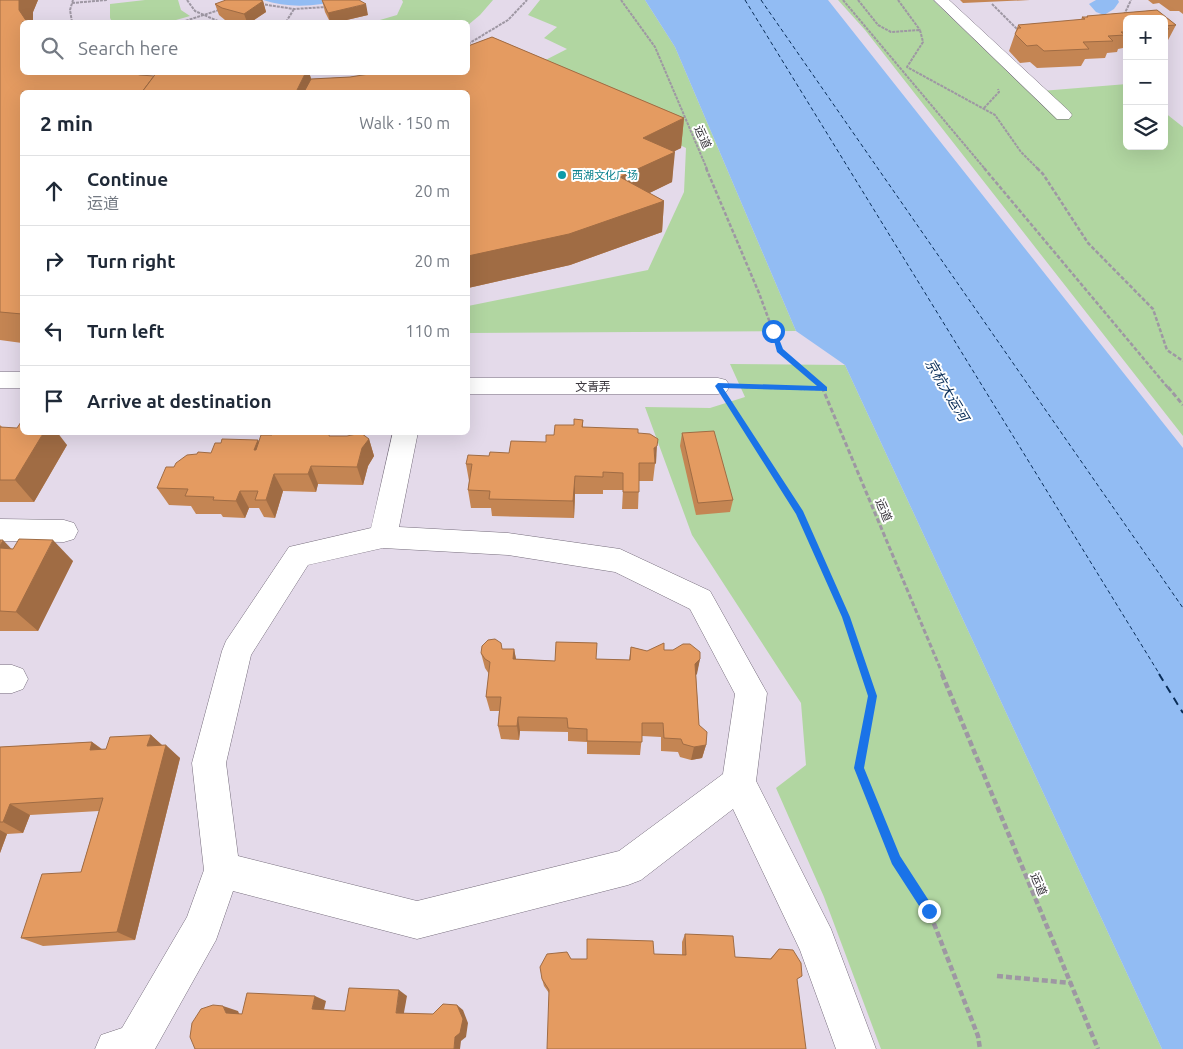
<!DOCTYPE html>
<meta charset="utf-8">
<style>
body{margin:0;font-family:Ubuntu,"Noto Sans SC",sans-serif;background:#f6f6f7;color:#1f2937}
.controls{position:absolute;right:15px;top:15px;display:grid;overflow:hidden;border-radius:8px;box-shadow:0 5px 20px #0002}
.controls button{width:45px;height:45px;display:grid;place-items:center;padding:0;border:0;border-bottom:1px solid #e0e1e3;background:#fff;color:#1f2937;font:25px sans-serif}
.stop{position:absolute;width:15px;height:15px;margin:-11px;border:4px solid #1a73e8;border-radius:50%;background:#fff}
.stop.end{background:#1a73e8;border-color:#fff;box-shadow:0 1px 5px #0008}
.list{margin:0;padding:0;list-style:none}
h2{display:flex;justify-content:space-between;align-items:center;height:65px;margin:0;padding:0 20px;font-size:21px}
h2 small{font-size:16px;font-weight:400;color:#747a83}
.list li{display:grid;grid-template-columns:32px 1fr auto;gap:15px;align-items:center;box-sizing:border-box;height:70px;padding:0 20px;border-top:1px solid #e0e1e3}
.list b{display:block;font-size:19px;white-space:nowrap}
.list p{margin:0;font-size:16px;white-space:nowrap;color:#747a83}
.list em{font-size:16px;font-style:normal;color:#747a83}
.icon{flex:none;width:28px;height:28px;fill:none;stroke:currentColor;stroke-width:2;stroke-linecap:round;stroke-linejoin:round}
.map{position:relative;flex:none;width:1183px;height:1049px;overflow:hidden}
.search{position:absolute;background:#fff;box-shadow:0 5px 20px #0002;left:20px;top:20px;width:450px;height:55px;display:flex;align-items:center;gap:12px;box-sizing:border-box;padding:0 18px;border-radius:8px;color:#747a83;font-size:19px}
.panel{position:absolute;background:#fff;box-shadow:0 5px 20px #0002;left:20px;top:90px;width:450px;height:345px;border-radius:8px}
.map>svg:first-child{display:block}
</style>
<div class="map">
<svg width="1183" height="1049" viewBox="0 0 1183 1049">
<rect width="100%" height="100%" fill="#e4daea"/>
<!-- green -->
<g fill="#b1d6a1">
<polygon points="145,0 178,0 181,10 190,16 169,22 112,22 110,18 110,4"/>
<polygon points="402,0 493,0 480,15 468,25 468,22 373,22 397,15 403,2"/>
<polygon points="540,0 645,0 675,47 796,331 468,333 468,306 648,270 684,192 686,148 526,70 567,49 544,38 557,27 528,15"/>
<polygon points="838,0 933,0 1029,92 1127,84 1127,146 1164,146 1164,112 1183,127 1183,436 865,30"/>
<polygon points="730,364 845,365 1162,1049 881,1049 824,897 776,788 806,765 801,703 692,535 645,407 710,408 745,397"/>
</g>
<!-- water -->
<g fill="#92bcf3">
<path d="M263,0H344C318,6 289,9 263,0Z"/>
<polygon points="645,0 828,0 1183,448 1183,1049 1162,1049 845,365 796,331 675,47"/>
<polygon points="1096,0 1118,0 1119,2 1114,9 1104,15 1096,12 1089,4"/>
</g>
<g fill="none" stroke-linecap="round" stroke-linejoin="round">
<!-- ferry-far1 -->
<g stroke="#092d58" stroke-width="1" stroke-dasharray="4 3" stroke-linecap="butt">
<polyline points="745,0 1160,675"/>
<polyline points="761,0 1183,608"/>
</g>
<!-- ferry -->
<polyline stroke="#092d58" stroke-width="2" stroke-dasharray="8 6" stroke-linecap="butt" points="1159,674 1183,713"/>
<!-- minor casing -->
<g stroke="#776e7d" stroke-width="1">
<g id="minor">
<polygon points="934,0 949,0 1069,111 1072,115 1069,119 1057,119"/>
<rect x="0" y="372" width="22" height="16"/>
<polygon points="468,378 718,378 726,380 730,386 726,392 718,394 468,394"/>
<path d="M393,432H418L399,527L508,533L620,549L710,591L767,693L756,781L831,929L876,1049H836L800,950L733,809L641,880L628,885L417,939L233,891L216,940L155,1049H95L101,1035L122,1028L187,917L204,870L192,763L222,651L226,641L289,547L371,528ZM383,548L508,555L615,572L690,609L735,694L723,774L619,851L417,901L238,856L226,763L251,655L308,565Z"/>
<polygon points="0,519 64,520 74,523 78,531 74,539 64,542 0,541"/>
<polygon points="0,665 12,665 23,669 28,679 23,689 12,693 0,693"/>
</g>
</g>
<!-- path-far3 -->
<g stroke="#9e97a3" stroke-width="2" stroke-dasharray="3 1" stroke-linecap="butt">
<polyline points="187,0 195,11 220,22"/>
<polyline points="621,0 655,47 707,169"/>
<polyline points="843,0 985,169"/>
<polyline points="858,0 878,25 891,32 920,30 923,42 907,67 995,115 1021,152 1038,169"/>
<polyline points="898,0 920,30"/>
<polyline points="72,3 107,0"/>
<polyline points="261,4 294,9 326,7"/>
<polyline points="992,4 1020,32"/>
<polyline points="1124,15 1131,0"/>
<polyline points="72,22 70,10 73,0"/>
<polyline points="182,22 219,10"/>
<polyline points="286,22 294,9"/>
<polyline points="468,44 508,20 527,0"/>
<polyline points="147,72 159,76"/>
<polyline points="364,75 377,72"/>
<polyline points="984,108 999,92 998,89"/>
</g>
<!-- path-far2 -->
<g stroke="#9e97a3" stroke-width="2.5" stroke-dasharray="4 2" stroke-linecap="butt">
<polyline points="706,168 759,293 780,350 823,389"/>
<polyline points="984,168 1169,389"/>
<polyline points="1037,168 1043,174 1088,243 1153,309 1167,350 1183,361"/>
<polyline points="744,387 805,389"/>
</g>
<!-- path-far1 -->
<g stroke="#9e97a3" stroke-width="3" stroke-dasharray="5 2.5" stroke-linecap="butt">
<polyline points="755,387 824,389"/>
<polyline points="822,387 943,675"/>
<polyline points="1168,387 1183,405"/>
<polyline points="732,408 800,513 846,617 866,675"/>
</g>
<!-- path -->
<g stroke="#9e97a3" stroke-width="4.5" stroke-dasharray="6 3" stroke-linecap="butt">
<polyline points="865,674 873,696 859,768 896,860 929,911 978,1036 980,1049"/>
<polyline points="942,674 1098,1049"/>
<polyline points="997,976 1071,983"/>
</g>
<!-- minor -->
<use href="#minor" fill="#fff" fill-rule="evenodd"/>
</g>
<!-- wall -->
<g fill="#c48553">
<polygon points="0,0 38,0 33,12 33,22 22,22 22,72 128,72 140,75 154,76 157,72 309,72 311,79 350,77 382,72 468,72 468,46 492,37 684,118 681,148 674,151 672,182 649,193 664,201 662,232 570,265 468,288 468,92 22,92 22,343 0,340"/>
<polygon points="322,0 368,15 338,22 330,22 325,12"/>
<polygon points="960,0 1030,0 963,3"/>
<polygon points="1148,0 1183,0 1183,14 1179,11 1170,11 1159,3 1153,4"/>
<polygon points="263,1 266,12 251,22 237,22 225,20 219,15 215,4"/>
<polygon points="1157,10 1176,25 1167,42 1164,42 1164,19 1127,19 1127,52 1123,48 1118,49 1117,52 1107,53 1105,58 1085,59 1081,66 1037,68 1030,62 1020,63 1009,51 1018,25 1081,20 1082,17 1086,17 1087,16"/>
<polygon points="583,420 583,427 638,433 656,463 655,464 653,481 639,481 638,509 622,509 623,490 603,490 603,494 575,494 574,518 492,516 491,508 471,508 468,490 469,481 466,464 489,456 509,453 546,442 554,435 574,425"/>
<polygon points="0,425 2,427 67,445 34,502 0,502"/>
<polygon points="682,433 733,500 730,512 696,515 680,446"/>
<polygon points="332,436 369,439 374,456 368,466 363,485 318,484 316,492 283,491 275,518 264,517 259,508 249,508 245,518 223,517 221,514 196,514 191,506 169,505 157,488 174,467 197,454 211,453 221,443 258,440 259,442"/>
<polygon points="0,540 11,549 73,561 38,631 0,631"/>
<polygon points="631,647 647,651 664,650 700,659 696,675 699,725 706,745 702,758 691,760 680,757 678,752 661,751 661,737 642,736 640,755 587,754 587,742 568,741 568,732 520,731 519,740 501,739 498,726 499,711 490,711 486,697 489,674 485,668 481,653 502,649 514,649 516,659 555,661 597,659 629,660"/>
<polygon points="151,735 162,745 180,758 135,940 43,946 21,938 81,872 99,811 30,815 23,833 7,834 0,853 0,747 92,742 102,749 106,749"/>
<polygon points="685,934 735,957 770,959 779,949 801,963 549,993 544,986 542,979 571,959 587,959 654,954 682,955 682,942"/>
</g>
<!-- shaded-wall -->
<g fill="#a06c44">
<polygon points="19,0 38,0 33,12 33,22 25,22 19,10"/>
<polygon points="263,1 266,12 251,22 247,22 244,14"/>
<polygon points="366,4 368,15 338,22 330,22 328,13"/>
<polygon points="306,72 309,72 315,92 296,92"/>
<polygon points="684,118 681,148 665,156 675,152 672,182 619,208 620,177 643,138"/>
<polygon points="664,201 662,232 570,265 468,288 468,256"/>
<polygon points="44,432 57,432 67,445 34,502 15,480"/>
<polygon points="369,439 374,456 368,466 363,485 357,467 362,448"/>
<polygon points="258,440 266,458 254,450"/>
<polygon points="657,446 656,463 655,464 654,448"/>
<polygon points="311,466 318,484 316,492 308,474"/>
<polygon points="274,474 283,491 275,518 266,500"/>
<polygon points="575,476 575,494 574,518 573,501"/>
<polygon points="240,491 249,508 245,518 236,501"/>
<polygon points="3,540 24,562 0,549 0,546"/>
<polygon points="53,540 73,561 38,631 16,612"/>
<polygon points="514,649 517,664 513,659"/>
<polygon points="700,659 697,674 692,679 695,664"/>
<polygon points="518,717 520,731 519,740 517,726"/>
<polygon points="151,735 165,748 166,745 180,758 135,940 117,932 147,746"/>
<polygon points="92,742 109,755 90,750"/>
<polygon points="706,745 702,758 691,760 694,747"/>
<polygon points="10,804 30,815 23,833 3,822"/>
<polygon points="0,830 7,834 0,853"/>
<polygon points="399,990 407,996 403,1018 396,1013"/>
<polygon points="315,996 326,1001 323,1014 312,1009"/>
<polygon points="457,1005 463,1010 468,1023 466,1037 461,1041 460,1049 454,1049"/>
<polygon points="223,1006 238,1011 241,1018 226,1013"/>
</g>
<!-- building -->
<g fill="#e49b61" stroke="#a06c44">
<polygon points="0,0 19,0 19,10 27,22 22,22 22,72 128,72 140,75 154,76 142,92 22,92 22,314 0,312"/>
<polygon points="226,0 260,0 263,1 244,14 222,8 215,4"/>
<polygon points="322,0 359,0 366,4 328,13"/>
<polygon points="1157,10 1176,25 1164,26 1169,29 1164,29 1164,19 1127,19 1127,32 1121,32 1125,35 1108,36 1113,41 1083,42 1089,49 1044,51 1037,45 1027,46 1015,34 1018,28 1021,28 1018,25 1085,19 1082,17 1088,17 1087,16"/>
<polygon points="492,37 684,118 643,138 675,152 620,177 664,201 569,234 468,256 468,92 304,92 311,79 350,77 382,72 468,72 468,46"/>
<polygon points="157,72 306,72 296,92 142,92"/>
<polygon points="574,419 583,420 582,427 638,429 638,433 650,434 658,439 657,446 654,448 655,463 639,463 639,492 623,492 623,473 603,472 603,477 575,476 573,501 489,499 490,491 468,490 472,464 466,464 468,455 489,456 490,452 509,453 511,441 546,442 546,435 554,435 555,425 574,425"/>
<polygon points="21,422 22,422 22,432 44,432 15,480 0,480 0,427 17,428"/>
<polygon points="714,431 733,500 698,503 682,433"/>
<polygon points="273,432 330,432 329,436 347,436 361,433 369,439 362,448 357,467 311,466 308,474 274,474 266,500 255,500 258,491 240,491 236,501 213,500 214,497 185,496 188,489 157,488 166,467 174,467 176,463 187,455 197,454 198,452 211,453 215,443 221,443 222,439 258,440 254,450 256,450 261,435 272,435"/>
<polygon points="19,539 53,540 16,612 0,611 0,548 13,549"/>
<polygon points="0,540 3,540 0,546"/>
<polygon points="495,639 501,643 502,649 514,649 513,659 555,661 556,642 597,643 596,659 630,660 631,647 647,651 664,643 664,650 673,650 683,644 690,644 700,652 700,659 695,664 699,725 707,732 706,745 694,747 683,744 681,739 664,738 663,723 642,723 642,742 587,741 587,729 568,728 567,718 518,717 517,726 498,726 501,697 486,697 490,662 485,659 481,653 482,646 488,640"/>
<polygon points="151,735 147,746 166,745 117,932 21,938 42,874 81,872 103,798 10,804 3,822 0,822 0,747 92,742 90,750 106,749 110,737"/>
<polygon points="685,934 733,936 735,957 771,959 779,949 793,950 801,963 802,976 797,979 806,1049 547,1049 549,990 542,979 540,967 547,954 567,952 571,959 587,959 587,939 653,941 654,954 686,955"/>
<polygon points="349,988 399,990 396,1013 433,1014 443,1004 457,1005 463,1019 460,1033 455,1037 454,1049 195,1049 190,1037 192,1023 201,1009 213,1005 223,1006 226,1013 242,1014 247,993 315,996 312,1009 345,1011"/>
</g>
<!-- route -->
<polygon fill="#1a73e8" points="771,329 776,331 783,349 827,387 827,391 723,388 803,511 850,617 877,696 864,768 900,856 933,907 935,911 933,915 929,916 925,915 892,864 854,768 868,696 842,617 796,514 715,386 718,383 817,386 777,352"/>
<!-- markers -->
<circle fill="#0f9aa8" stroke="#fff" stroke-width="2" cx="562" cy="175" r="5"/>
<g text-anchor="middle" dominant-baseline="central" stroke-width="4" stroke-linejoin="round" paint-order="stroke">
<!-- far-culture labels -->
<g font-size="11" fill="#0d838f" stroke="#fff" text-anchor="start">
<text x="572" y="175">西湖文化广场</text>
</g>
<!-- street labels -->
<g font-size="12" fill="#3a363d" stroke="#fff">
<text transform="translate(703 137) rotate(66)">运道</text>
<text x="593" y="386">文青弄</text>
<text transform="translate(884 510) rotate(67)">运道</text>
<text transform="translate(1039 884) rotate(67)">运道</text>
</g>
<!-- water labels -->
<g font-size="14" font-style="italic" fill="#092d58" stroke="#fff">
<text transform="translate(947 390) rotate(59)">京杭大运河</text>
</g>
</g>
</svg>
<div class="controls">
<button>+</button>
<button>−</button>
<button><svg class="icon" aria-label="layers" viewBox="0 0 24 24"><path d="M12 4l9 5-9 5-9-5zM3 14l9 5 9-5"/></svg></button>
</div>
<div class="stop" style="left:773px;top:331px"></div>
<div class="stop end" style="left:929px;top:911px"></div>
<div class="search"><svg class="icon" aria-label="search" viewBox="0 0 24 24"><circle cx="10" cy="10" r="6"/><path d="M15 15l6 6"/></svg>Search here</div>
<section class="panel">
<h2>2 min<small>Walk · 150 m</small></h2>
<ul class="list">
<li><svg class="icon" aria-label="ahead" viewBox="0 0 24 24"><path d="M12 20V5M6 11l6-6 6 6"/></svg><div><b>Continue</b><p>运道</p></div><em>20 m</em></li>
<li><svg class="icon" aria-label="right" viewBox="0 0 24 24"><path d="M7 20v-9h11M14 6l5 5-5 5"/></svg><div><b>Turn right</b></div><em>20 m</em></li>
<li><svg class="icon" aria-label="left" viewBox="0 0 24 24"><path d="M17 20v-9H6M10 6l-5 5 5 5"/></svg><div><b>Turn left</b></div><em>110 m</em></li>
<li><svg class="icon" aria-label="arrive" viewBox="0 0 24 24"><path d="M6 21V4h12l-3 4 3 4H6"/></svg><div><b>Arrive at destination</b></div></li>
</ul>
</section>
</div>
